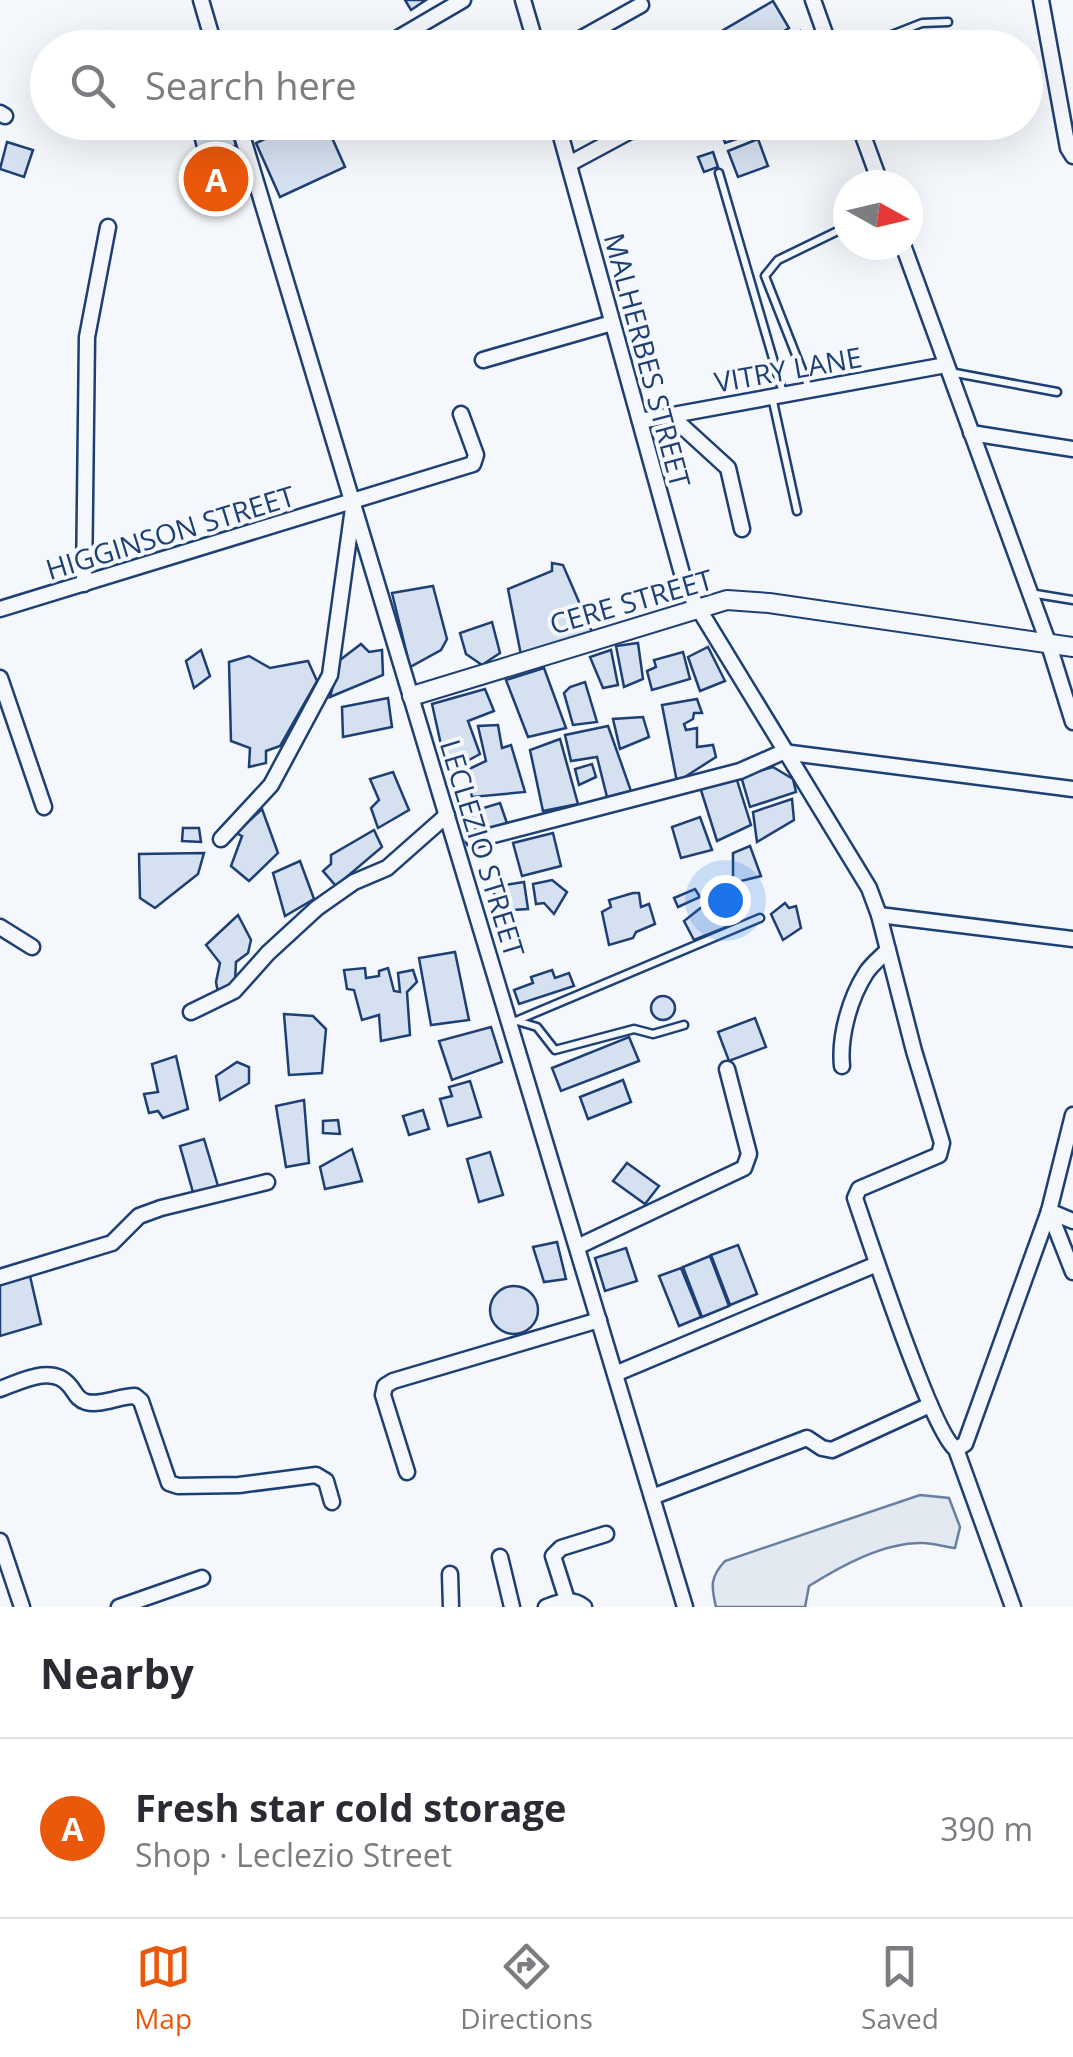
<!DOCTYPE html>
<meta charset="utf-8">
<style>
body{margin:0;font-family:"Open Sans",sans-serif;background:#f7f7f7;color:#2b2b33}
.compass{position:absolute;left:833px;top:170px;width:90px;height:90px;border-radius:50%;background:#fff;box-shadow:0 10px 40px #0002;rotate:98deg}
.you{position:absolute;left:725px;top:900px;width:35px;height:35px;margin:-25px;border:8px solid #fff;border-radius:50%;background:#1a73e8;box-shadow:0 0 0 15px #1a73e833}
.badge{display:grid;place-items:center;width:65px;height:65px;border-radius:50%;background:#ea580c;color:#fff;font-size:32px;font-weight:700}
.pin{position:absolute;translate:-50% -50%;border:5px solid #fff;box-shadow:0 2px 10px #0006}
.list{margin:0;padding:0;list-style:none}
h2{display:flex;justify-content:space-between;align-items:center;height:130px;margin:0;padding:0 40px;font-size:42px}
h2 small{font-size:32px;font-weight:400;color:#7c7c81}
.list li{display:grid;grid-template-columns:65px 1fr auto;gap:30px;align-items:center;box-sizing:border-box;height:180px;padding:0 40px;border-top:2px solid #e1e1e2}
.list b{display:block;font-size:38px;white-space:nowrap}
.list p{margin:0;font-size:32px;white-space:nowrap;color:#7c7c81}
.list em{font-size:32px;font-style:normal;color:#7c7c81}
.icon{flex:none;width:55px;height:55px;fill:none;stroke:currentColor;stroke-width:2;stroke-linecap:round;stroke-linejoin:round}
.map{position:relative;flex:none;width:1073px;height:1607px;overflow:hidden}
.search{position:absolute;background:#fff;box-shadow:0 10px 40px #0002;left:30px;right:30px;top:30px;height:110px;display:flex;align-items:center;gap:25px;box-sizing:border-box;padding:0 35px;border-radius:55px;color:#7c7c81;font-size:38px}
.sheet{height:310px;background:#fff}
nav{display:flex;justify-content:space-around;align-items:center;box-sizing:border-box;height:140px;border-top:2px solid #e1e1e2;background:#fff;font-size:28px;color:#7c7c81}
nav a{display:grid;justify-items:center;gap:5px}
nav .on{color:#ea580c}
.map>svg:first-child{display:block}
</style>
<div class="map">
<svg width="1073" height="1607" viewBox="0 0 1073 1607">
<rect width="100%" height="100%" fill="#f4f7fb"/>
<!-- green -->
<path fill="#e3e9f0" stroke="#687fa3" stroke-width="2.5" d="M920,1495L949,1498L960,1527L955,1548C945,1547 933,1543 923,1543C884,1542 841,1566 809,1586L805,1607H716C711,1586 710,1577 725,1561Z"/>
<!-- building -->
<g fill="#d5e0f0" stroke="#1d3f73" stroke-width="2.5">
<polygon points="405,0 426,0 411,10"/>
<polygon points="773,1 789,28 755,48 700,48 698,45"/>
<polygon points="800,31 805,48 771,48 770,45"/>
<polygon points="190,122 230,122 236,146 199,156"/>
<polygon points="301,122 325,122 345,167 280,197 256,143"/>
<polygon points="718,122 748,122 752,134 725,143"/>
<polygon points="758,139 768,166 738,177 728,151"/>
<polygon points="7,142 33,150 24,177 0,169"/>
<polygon points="713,152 718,167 704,172 698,157"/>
<polygon points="237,157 246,178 196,201 186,180"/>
<polygon points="552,563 563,565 592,632 521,655 508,589 552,571"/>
<polygon points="433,586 447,639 441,650 410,667 392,593"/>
<polygon points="492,622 500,653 482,665 466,654 460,633"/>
<polygon points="638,643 643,679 624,687 616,646"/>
<polygon points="361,644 369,652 382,650 383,675 330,697 340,660"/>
<polygon points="708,647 725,681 700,691 688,657"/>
<polygon points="201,650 210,676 194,688 186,661"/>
<polygon points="611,650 618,685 603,688 590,657"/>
<polygon points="683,652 690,679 652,690 647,671 656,667 654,660"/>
<polygon points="249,656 270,668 308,661 317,681 280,746 266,751 266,763 249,767 250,748 231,741 229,662"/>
<polygon points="544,668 566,728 528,737 506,680"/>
<polygon points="585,682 597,722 573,725 564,693 570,687"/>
<polygon points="485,689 494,711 468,721 480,754 447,772 432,704"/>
<polygon points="388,698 392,727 343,737 342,707"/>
<polygon points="697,699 702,713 694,713 693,719 684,724 686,730 697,728 697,747 713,745 716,757 677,782 662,705"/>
<polygon points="643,717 649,737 620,749 613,719"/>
<polygon points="498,725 502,748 511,745 525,792 472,797 467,777 469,769 486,761 478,726"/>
<polygon points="608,726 631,791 607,797 597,757 571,761 565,735"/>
<polygon points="560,739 578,804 543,811 530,750"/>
<polygon points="592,764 596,777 579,785 575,769"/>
<polygon points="773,767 793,779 796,792 750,807 741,776"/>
<polygon points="393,772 409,810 378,828 371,808 379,800 370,779"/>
<polygon points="736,777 751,825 717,841 700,787"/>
<polygon points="792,799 794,820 757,842 753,812"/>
<polygon points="500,803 509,829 477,833 470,812"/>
<polygon points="262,809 278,853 249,881 231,866 242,836 236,833"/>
<polygon points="700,817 712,850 681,858 672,827"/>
<polygon points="183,828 199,828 201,842 182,841"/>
<polygon points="374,830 382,847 336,886 323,871 331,864 331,855"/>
<polygon points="553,833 561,866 522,876 513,843"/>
<polygon points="750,846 761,876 733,883 733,853"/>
<polygon points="204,853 198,874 155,908 140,898 139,854"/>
<polygon points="300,861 314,899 285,916 273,873"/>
<polygon points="552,880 567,892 554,914 544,903 536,904 533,884"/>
<polygon points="524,882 528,909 497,911 493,887"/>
<polygon points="695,889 700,897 678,907 674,898"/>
<polygon points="726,889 739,922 694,940 684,921 703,906 704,898"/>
<polygon points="633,893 639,893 641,907 649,904 655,924 636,932 633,938 609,945 602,912 611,907 609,900"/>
<polygon points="785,903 789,908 796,906 801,928 783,940 771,914"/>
<polygon points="238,915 251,940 248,953 236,962 235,982 219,998 216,982 220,963 206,945"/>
<polygon points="455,952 469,1020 431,1025 419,958"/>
<polygon points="365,968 366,978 379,976 379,971 388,968 394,991 400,992 398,973 413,970 417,982 407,992 410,1035 381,1041 379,1015 362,1020 354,990 347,989 344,970"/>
<polygon points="552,970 555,978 569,973 574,986 519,1004 514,990 533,983 531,977"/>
<circle cx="663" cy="1008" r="12"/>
<polygon points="284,1014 313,1016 326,1029 322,1073 289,1075"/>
<polygon points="755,1018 766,1047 729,1061 718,1032"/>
<polygon points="491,1027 502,1062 452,1080 439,1041"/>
<polygon points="629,1037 639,1061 561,1091 552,1068"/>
<polygon points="176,1056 188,1109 163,1118 158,1111 149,1113 144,1094 158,1092 152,1064"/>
<polygon points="237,1062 249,1067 249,1083 220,1100 216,1076"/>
<polygon points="623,1080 631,1102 588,1119 580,1097"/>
<polygon points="470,1081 481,1117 448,1126 440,1099 452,1096 449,1087"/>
<polygon points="304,1100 309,1163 286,1167 276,1106"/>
<polygon points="423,1110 429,1129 409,1135 403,1116"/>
<polygon points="338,1120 340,1134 323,1133 323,1121"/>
<polygon points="204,1139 218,1186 194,1196 180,1146"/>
<polygon points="352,1149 362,1181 325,1189 320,1167"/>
<polygon points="490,1152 503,1195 479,1202 467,1159"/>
<polygon points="627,1163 659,1186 645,1204 613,1181"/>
<polygon points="557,1242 566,1279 544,1282 533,1247"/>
<polygon points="738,1245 757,1294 730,1305 711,1255"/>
<polygon points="626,1248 637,1281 605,1291 595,1258"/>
<polygon points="710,1256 729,1306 702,1317 683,1267"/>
<polygon points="681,1268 701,1317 679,1326 659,1276"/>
<polygon points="30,1276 41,1324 0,1336 0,1285"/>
<circle cx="514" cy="1310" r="24"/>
</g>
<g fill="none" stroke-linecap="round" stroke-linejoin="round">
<!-- service casing -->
<g stroke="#1d3f73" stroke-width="11">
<g id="service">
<polyline points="858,48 922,23 948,22"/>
<polyline points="719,173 783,393"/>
<polyline points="950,372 1057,392"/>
<polyline points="809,388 765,276 778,260 848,226"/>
<polyline points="772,397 797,511"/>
<polyline points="1030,593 1073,600"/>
<polyline points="517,1021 537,1027 555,1050 634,1029 653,1034 684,1025"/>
<polyline points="511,1023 760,918"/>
</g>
</g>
<!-- minor casing -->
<g stroke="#1d3f73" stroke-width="19">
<g id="minor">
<polyline points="201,0 215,48"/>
<polyline points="523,0 537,48"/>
<polyline points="813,0 830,48"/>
<polyline points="1041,0 1068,148 1073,156"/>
<polyline points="381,48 463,0"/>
<polyline points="564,48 641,5"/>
<polyline points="0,113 5,116"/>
<polyline points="238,122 685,1607"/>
<path d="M557,122L686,588L869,888L879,915L914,1051L942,1143L939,1155L859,1189L855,1198C868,1236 933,1435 956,1449L1013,1607"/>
<polyline points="858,122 881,185"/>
<polyline points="569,164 647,122"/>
<polyline points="903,245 1049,645 1073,722"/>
<polyline points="483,360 612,323"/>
<polyline points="671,416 728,468 742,529"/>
<polyline points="640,421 946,365"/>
<polyline points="971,433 1073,449"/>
<polyline points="84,584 87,337 108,227"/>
<polyline points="0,609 473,464 476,455 461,414"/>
<polyline points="0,678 44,807"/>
<polyline points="221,839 271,785 330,675 353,508"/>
<polyline points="474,840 740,771 783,752 1073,789"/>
<polyline points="879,915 1073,939"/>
<polyline points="0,927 32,947"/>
<polyline points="191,1012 234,991 268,953 317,908 354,882 387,868 447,815"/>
<path d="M842,1066C839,1036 850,998 866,973C871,965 881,957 888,950"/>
<polyline points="1049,1211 1073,1272"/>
<polyline points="1049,1211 1073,1221"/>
<polyline points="577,1247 744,1168 749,1154 727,1069"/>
<polyline points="0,1277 112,1243 139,1216 161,1208 267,1182"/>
<polyline points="615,1374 877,1264"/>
<path d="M0,1389C20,1382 52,1364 69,1385C75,1391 76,1399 86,1402C101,1406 119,1396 135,1396L141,1401L169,1483L178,1486L239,1485L316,1475L326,1481L332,1502"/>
<polyline points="956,1449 965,1444 1049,1211 1073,1115"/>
<polyline points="407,1472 383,1395 385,1386 393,1381 599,1320"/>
<polyline points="652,1497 807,1438 822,1448 832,1450 930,1405"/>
<polyline points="0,1541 22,1607"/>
<polyline points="500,1557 512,1607"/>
<polyline points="450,1574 451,1607"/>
<polyline points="567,1600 553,1556 561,1548 606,1534"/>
<polyline points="119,1607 202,1578"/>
<path d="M546,1607C560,1602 572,1597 584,1607"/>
</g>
</g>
<!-- tertiary casing -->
<g stroke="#1d3f73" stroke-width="22">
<polyline id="tertiary" points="412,696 727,600 769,603 1073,647"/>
</g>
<!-- service -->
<use href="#service" stroke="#f4f7fb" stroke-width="6"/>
<!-- minor -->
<use href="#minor" stroke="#f4f7fb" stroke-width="14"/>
<!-- tertiary -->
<use href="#tertiary" stroke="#f4f7fb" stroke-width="18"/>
</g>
<g text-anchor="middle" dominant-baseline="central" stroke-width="8" stroke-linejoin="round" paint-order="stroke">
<!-- street labels -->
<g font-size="28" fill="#1d3f73" stroke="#f4f7fb">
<text transform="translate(648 360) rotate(75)">MALHERBES STREET</text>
<text transform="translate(788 369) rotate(-10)">VITRY LANE</text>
<text transform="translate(170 532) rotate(-17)">HIGGINSON STREET</text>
<text transform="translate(631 601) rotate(-16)">CERE STREET</text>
<text transform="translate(483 848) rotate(73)">LECLEZIO STREET</text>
</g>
</g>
</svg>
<svg class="compass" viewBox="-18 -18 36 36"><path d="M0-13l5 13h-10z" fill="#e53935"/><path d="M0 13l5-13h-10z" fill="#7c7c81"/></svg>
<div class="you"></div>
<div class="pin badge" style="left:216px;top:179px">A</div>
<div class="search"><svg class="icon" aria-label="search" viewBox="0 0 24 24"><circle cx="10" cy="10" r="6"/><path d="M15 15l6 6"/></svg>Search here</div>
</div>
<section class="sheet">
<h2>Nearby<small></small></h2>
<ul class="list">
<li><span class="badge">A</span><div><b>Fresh star cold storage</b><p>Shop · Leclezio Street</p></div><em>390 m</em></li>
</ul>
</section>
<nav>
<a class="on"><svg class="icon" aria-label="map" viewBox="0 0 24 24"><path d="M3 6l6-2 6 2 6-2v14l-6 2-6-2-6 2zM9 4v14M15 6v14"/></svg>Map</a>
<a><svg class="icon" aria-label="directions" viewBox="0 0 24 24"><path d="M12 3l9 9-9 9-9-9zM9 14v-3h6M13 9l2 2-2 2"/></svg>Directions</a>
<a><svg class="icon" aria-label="saved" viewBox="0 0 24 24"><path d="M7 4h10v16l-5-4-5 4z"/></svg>Saved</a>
</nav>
